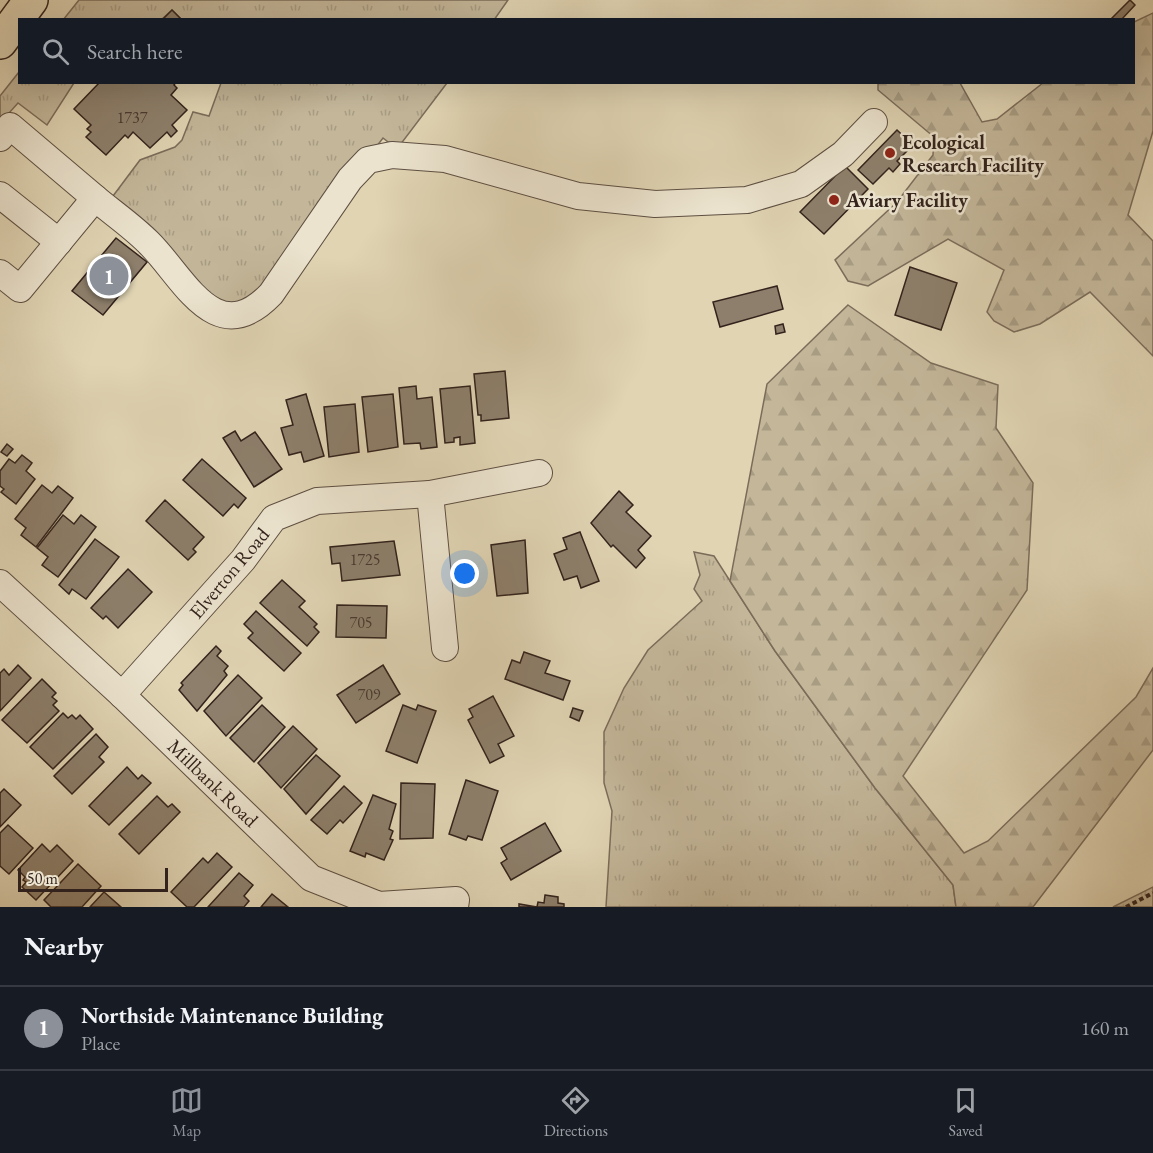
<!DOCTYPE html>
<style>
body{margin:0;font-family:"EB Garamond",serif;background:#242831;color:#f1f3f6}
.scale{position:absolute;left:18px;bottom:15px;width:150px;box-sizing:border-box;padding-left:6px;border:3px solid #33231c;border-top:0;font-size:16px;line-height:21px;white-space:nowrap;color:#33231c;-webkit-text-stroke:4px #ebe3ce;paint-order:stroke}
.you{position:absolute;left:465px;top:574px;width:21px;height:21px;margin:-15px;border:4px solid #fff;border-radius:50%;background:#1a73e8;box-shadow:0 0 0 9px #1a73e833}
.badge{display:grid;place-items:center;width:39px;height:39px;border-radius:50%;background:#8c9099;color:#fff;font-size:20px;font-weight:700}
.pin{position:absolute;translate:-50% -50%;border:3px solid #fff;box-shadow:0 2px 6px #0006}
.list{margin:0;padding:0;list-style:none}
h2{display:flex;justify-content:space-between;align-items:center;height:78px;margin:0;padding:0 24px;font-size:26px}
h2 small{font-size:20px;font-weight:400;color:#9ea1a6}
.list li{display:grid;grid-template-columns:39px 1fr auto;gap:18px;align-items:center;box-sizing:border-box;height:84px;padding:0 24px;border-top:2px solid #363941}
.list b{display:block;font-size:22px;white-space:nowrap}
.list p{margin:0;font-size:20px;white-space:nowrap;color:#9ea1a6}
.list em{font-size:20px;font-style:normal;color:#9ea1a6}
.icon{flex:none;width:33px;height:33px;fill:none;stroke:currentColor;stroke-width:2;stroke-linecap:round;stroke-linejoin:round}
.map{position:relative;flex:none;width:1153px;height:907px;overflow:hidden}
.search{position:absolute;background:#171b24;box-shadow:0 6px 24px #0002;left:18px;right:18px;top:18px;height:66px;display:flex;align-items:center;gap:15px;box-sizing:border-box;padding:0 21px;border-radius:0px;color:#9ea1a6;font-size:22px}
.sheet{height:162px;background:#171b24}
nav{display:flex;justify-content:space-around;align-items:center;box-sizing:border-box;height:84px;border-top:2px solid #363941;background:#171b24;font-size:16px;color:#9ea1a6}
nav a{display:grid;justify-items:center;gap:3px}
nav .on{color:#8c9099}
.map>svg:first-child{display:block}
</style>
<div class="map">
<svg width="1153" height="907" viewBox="0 0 1153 907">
<defs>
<pattern id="grass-tufts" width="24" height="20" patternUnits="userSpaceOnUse" patternTransform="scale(1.5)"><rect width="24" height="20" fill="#c3b699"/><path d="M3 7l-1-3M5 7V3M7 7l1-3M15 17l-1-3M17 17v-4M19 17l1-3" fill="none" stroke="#a89c83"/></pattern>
<pattern id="forest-firs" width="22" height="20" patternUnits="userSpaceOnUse" patternTransform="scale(1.5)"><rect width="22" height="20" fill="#c3b699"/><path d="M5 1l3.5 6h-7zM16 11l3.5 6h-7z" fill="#a89c83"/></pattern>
</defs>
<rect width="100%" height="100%" fill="#e0d4b3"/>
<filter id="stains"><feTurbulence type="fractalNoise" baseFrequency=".00333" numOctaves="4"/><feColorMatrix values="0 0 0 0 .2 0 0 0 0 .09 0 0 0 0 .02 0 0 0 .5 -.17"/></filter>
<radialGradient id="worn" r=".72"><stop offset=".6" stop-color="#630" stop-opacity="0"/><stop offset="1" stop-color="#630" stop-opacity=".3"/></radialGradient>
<!-- grass -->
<g fill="url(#grass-tufts)" stroke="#7b6c5a" stroke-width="1.5">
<polygon points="79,0 508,0 494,20 182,20 172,10 162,19 63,20"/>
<polygon points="19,72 20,82 74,83 47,125 18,103 0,123 0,96"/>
<polygon points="221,83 447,83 397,149 383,138 256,303 223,310 167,255 113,196 140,160 175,147 182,140 193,112 209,116"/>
<polygon points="694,552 714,556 775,651 875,788 953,885 956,907 606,907 612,811 604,783 604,732 624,688 648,650 702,601 694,589 700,575"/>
<polygon points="1153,887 1153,907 1113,907"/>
</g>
<!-- forest -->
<g fill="url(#forest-firs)" stroke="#7b6c5a" stroke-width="1.5">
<polygon points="1153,13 1153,131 1128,215 1153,241 1153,356 1090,292 1040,324 1014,332 994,321 987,312 1004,270 948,239 868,286 848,281 835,260 897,202 933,155 934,137 878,90 878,83 960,83 982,122 997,119 1043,83 1134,82 1134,22"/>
<polygon points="848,305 931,363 998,385 996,428 1033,483 1027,590 903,776 964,853 988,841 1136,697 1153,668 1153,750 1033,907 956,907 953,885 875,788 775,651 730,581 767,384"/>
</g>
<!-- building -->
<g fill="#8d7f6b" stroke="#33231c" stroke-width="1.5">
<polygon points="1130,0 1135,5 1121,20 1110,20"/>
<polygon points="172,10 182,20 162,20"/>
<polygon points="100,82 176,82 174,85 177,88 171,95 187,110 172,125 177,131 171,137 167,132 150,148 133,132 128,138 125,135 106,155 86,137 91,132 87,129 91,125 74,109"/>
<polygon points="897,130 913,145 897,161 900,164 893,172 889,168 873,184 858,170"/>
<polygon points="845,166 868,189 824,234 800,212"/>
<polygon points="116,238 147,262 103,315 72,291"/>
<polygon points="910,267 957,283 941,330 895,315"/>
<polygon points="777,286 783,309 720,327 713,302"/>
<polygon points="783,324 785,332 776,334 775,326"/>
<polygon points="505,371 509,418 481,421 481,415 478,415 474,374"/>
<polygon points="416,386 417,399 432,397 437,447 421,449 420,443 404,444 399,388"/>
<polygon points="470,386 475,443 460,445 460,437 454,438 454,442 445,443 440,389"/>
<polygon points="306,394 324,456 304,462 301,452 289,455 281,428 293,425 286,400"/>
<polygon points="393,394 398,447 368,452 362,397"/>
<polygon points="355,404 359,452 329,457 324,407"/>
<polygon points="235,431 241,441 255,432 282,469 254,487 223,438"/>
<polygon points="7,444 13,449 7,456 1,452"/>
<polygon points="22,455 32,463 26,471 35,479 16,504 1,492 4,489 0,486 0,471 9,459 15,463"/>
<polygon points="202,459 246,498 238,508 234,504 223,516 183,480"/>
<polygon points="42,485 52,493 58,486 73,498 36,547 21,535 26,528 15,519"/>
<polygon points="619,491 633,505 626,512 651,536 638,550 645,558 636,568 613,545 611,547 591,523"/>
<polygon points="165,500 204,537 193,549 196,552 188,560 146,521"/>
<polygon points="63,515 74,524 81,515 96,527 58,577 42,565 48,557 37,548"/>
<polygon points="580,532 599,581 581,588 577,576 564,580 554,554 567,549 563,538"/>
<polygon points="95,539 119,557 86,599 72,589 69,594 59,585"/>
<polygon points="525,540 528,593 497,596 491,545"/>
<polygon points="394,541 400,575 342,581 340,563 332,564 330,547"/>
<polygon points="128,569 152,592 118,628 106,616 103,619 91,608"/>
<polygon points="282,580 305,601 299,607 317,624 314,627 319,632 307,646 260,603"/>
<polygon points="337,605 387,606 386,638 336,637"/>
<polygon points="256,611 301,653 284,671 248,638 253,633 244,624"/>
<polygon points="216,646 221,651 217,656 228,666 224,671 227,675 197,711 179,690 183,685 181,683"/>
<polygon points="524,652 550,661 545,673 570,681 563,700 505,679 512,660 520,663"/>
<polygon points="18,665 31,678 0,711 0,673 4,669 9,675"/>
<polygon points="383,665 400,694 356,723 337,695"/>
<polygon points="238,675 262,698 226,736 204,711"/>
<polygon points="42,679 56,693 52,697 57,701 53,705 59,711 27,743 2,720"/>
<polygon points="493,696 514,736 498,744 504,756 490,763 468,720 473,717 469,709"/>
<polygon points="262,705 285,727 254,762 230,738"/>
<polygon points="403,705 416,710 418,705 436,711 417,763 386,751"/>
<polygon points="573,708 583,711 579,721 570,717"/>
<polygon points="63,713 68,718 72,715 76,719 80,715 93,729 53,769 30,747"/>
<polygon points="293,726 317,749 281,788 258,763"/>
<polygon points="96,734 108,747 99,757 104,762 72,794 54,776"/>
<polygon points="316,755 340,776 306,814 284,789"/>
<polygon points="127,767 138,779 142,775 151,783 109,825 89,806"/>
<polygon points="466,780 498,791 482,840 468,836 466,840 449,834"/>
<polygon points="401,783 435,784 433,838 400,839"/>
<polygon points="344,786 362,803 343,823 340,820 327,834 311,820"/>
<polygon points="4,789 21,805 0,827 0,793"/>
<polygon points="373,795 396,804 389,829 393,831 390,839 393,840 384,860 366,853 365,857 350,851"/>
<polygon points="157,796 168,807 172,804 180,812 139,854 119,834"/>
<polygon points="545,823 561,851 511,880 501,863 507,859 501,848"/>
<polygon points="8,825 33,848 9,874 0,866 0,833"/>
<polygon points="42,844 50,852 57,845 73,861 36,900 22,887 26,882 23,880 25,877 18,870"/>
<polygon points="217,853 232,867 194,907 187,907 171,892 203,858 208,863"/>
<polygon points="78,864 101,886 82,907 51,907 44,900"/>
<polygon points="239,873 253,885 244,896 249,901 244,907 208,907"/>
<polygon points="104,892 121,907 90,907"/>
<polygon points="272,894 288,907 261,907"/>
<polygon points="545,895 558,897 558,903 564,904 564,907 519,907 519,904 537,907 538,902 544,903"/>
</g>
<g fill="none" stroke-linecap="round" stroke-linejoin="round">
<!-- minor casing -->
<g stroke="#5e4f42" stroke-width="28">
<g id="minor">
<polyline points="0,138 10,126 95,198 20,289 0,273"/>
<polyline points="0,195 59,242"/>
<path d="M95,198C113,213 132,226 148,242C184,277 215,352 271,294L350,179L368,160L392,155L445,159L578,196L655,204L747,200L801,184L843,154L874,122"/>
<polyline points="430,494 445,648"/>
<polyline points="0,583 122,695 311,878 379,905 456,900 455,907"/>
<polyline points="122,695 243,560 274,518 317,501 430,494 539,473"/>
</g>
</g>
<!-- major casing -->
<g stroke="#33231c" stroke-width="36">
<polyline id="major" points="0,42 31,0"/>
</g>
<!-- path -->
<polyline stroke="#33231c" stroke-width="4" stroke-dasharray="4.5 3" stroke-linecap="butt" points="1126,907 1153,893"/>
<!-- minor -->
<use href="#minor" stroke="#ebe3ce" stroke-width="26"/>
<!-- major -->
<use href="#major" stroke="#e0d4b3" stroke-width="33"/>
</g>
<!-- markers -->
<g fill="#8f2418" stroke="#ebe3ce" stroke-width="2">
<circle cx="890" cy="153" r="6"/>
<circle cx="834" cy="200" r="6"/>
</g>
<g text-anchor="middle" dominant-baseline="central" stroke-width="5" stroke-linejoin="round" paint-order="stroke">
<!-- number labels -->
<g font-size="16" fill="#4a3a30">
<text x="132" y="117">1737</text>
<text x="365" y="559">1725</text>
<text x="361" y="622">705</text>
<text x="369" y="694">709</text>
</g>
<!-- poi labels -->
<g font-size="20" font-weight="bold" fill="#33231c" stroke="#ebe3ce" text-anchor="start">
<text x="902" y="142">Ecological<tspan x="902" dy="23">Research Facility</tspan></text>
<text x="846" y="200">Aviary Facility</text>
</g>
<!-- street labels -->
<g font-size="20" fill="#33231c" stroke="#ebe3ce">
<text transform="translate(229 573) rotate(-50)">Elverton Road</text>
<text transform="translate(213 783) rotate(44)">Millbank Road</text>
</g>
</g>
<rect width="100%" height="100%" filter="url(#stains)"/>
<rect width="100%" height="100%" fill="url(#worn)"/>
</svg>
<div class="scale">50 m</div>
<div class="you"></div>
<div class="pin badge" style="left:109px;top:276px">1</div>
<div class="search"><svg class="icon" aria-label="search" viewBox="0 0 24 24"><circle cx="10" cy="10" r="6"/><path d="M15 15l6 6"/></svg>Search here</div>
</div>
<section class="sheet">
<h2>Nearby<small></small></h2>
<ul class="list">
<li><span class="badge">1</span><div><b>Northside Maintenance Building</b><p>Place</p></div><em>160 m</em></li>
</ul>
</section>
<nav>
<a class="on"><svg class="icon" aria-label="map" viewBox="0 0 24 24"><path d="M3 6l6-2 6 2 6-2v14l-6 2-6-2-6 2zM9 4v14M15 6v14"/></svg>Map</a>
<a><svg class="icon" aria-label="directions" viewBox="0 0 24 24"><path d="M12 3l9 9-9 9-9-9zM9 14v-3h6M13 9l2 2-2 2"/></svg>Directions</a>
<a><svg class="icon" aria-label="saved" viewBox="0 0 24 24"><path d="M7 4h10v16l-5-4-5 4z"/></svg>Saved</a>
</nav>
